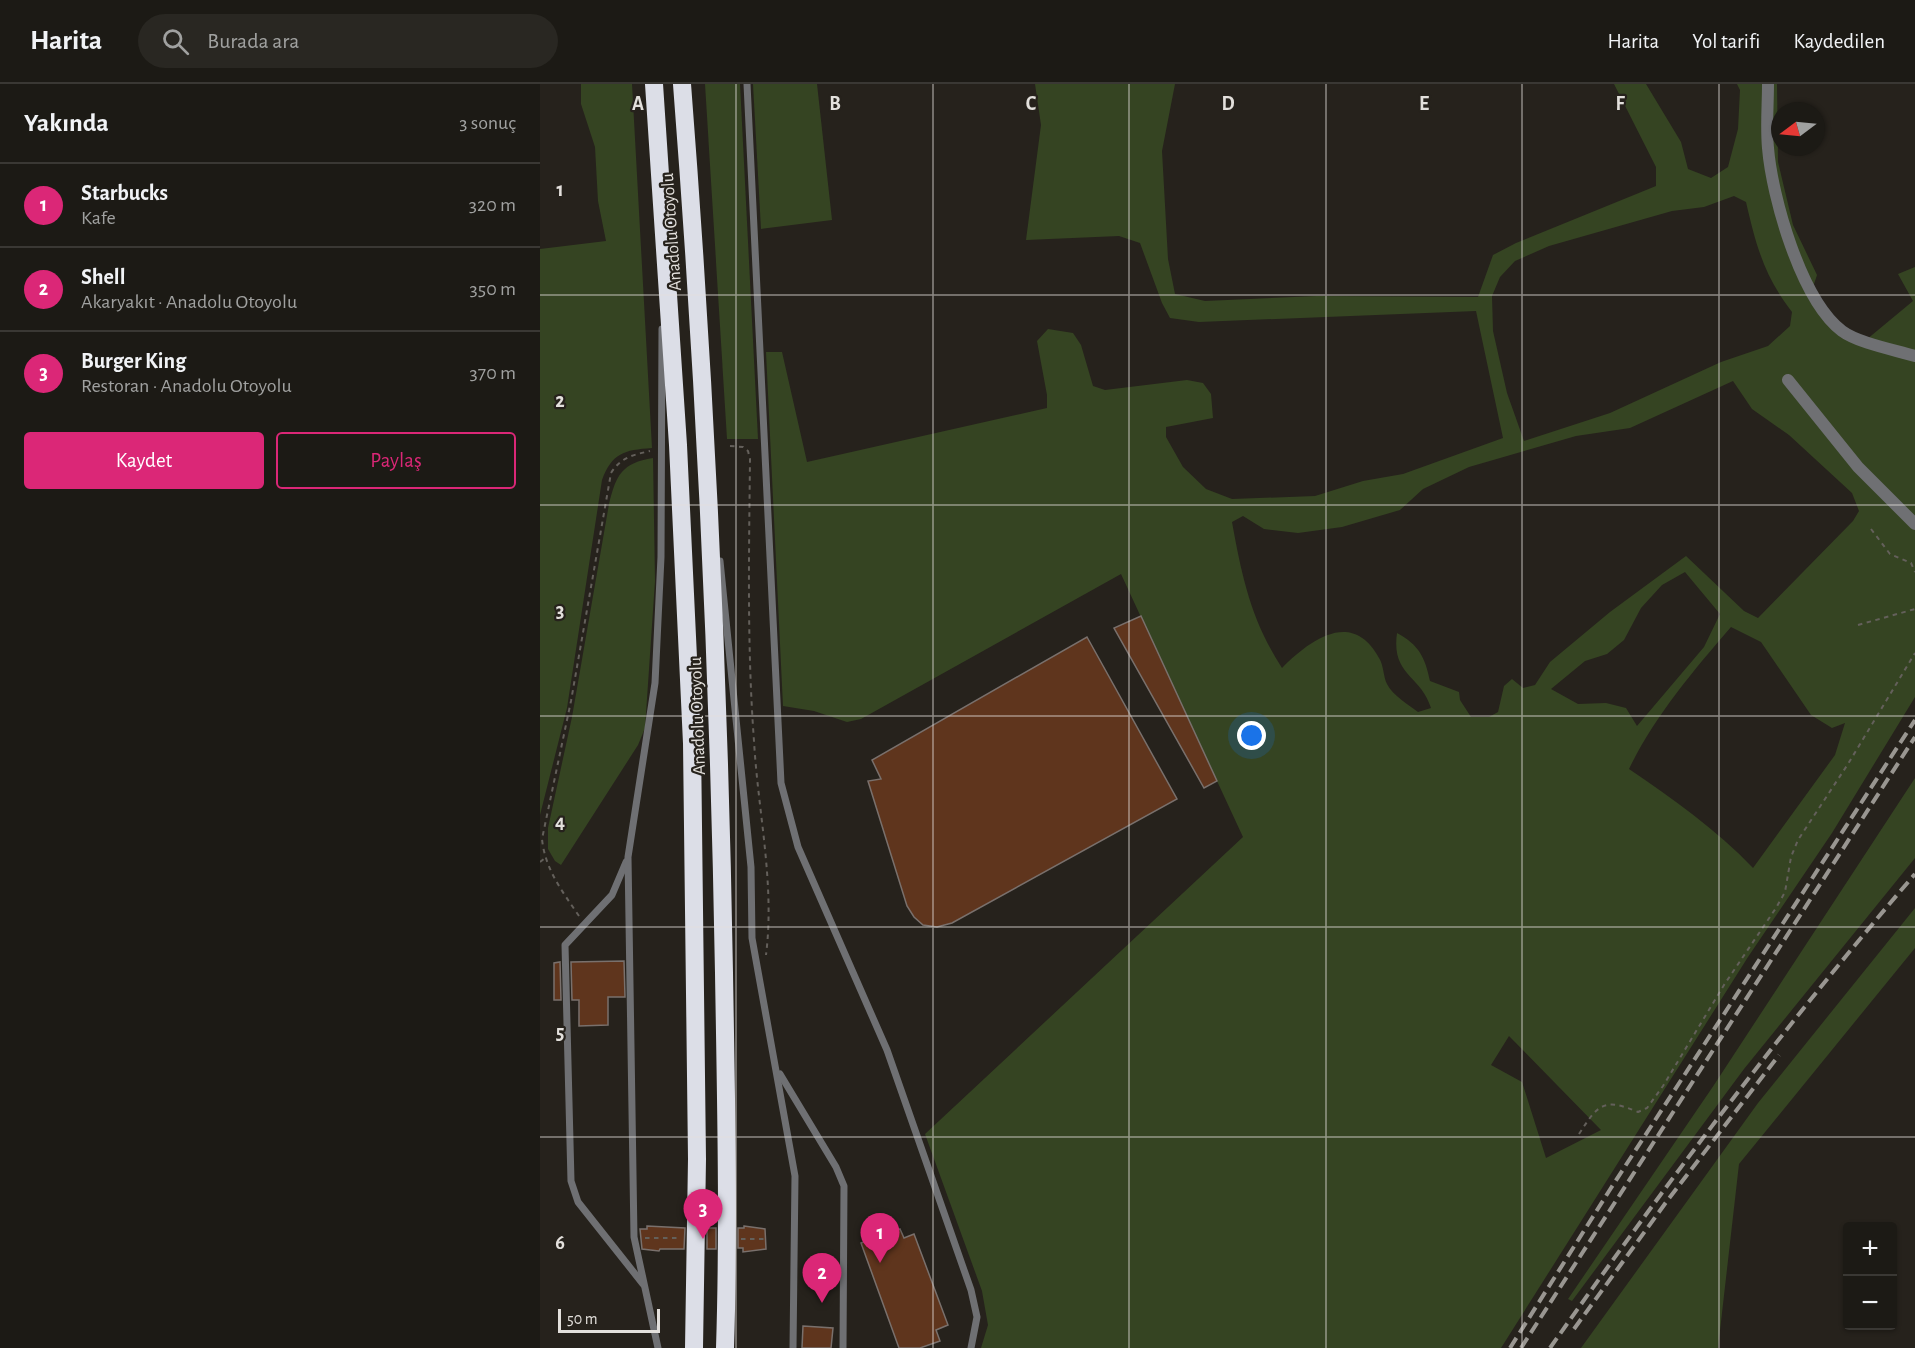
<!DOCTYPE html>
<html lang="tr">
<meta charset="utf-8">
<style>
body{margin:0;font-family:"Alegreya Sans",sans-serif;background:#292722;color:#f1f3f6}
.controls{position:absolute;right:18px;bottom:18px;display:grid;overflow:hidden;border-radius:6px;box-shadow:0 2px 4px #0004}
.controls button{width:54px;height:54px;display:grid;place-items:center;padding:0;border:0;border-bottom:2px solid #3a3834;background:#1c1a15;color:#f1f3f6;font:30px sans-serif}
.compass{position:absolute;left:1231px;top:18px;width:54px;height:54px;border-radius:50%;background:#1c1a15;box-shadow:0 2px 4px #0004;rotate:254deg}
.scale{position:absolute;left:18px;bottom:15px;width:102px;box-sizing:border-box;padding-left:6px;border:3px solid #e3e0dc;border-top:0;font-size:16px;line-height:21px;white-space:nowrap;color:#e3e0dc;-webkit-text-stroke:4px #26221c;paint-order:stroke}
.you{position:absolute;left:712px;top:652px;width:21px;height:21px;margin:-15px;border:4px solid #fff;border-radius:50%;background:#1a73e8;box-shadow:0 0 0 9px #1a73e833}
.badge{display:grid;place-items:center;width:39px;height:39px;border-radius:50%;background:#db2777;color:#fff;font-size:20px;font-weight:700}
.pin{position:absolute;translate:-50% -50px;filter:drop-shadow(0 2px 3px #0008)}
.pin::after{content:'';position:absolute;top:32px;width:21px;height:18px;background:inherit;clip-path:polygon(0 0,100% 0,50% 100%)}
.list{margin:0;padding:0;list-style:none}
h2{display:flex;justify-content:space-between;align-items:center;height:78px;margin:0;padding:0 24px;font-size:26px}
h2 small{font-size:20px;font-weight:400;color:#a0a1a0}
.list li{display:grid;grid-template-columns:39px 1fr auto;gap:18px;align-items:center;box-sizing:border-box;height:84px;padding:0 24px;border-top:2px solid #3a3834}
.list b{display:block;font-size:22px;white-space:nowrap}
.list p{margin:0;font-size:20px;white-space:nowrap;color:#a0a1a0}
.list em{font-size:20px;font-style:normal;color:#a0a1a0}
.actions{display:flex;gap:12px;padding:18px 24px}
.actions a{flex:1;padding:14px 0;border:2px solid #db2777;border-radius:6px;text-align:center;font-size:21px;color:#db2777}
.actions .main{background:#db2777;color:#fff}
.icon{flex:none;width:33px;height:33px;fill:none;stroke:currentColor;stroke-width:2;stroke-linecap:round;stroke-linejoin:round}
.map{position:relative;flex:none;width:1375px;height:1264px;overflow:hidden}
header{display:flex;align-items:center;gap:36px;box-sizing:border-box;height:84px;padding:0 30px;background:#1c1a15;border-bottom:2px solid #3a3834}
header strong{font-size:28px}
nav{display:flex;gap:33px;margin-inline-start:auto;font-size:21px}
.search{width:420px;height:54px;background:#292722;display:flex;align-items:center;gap:15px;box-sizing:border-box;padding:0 21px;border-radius:33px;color:#a0a1a0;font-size:22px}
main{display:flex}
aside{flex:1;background:#1c1a15}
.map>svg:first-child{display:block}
</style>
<header>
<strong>Harita</strong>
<div class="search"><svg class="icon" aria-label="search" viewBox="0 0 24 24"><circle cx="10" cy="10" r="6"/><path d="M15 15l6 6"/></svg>Burada ara</div>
<nav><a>Harita</a><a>Yol tarifi</a><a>Kaydedilen</a></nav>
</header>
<main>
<aside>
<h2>Yakında<small>3 sonuç</small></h2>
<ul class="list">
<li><span class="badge">1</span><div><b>Starbucks</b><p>Kafe</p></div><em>320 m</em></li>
<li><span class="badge">2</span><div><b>Shell</b><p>Akaryakıt · Anadolu Otoyolu</p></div><em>350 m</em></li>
<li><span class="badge">3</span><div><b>Burger King</b><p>Restoran · Anadolu Otoyolu</p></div><em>370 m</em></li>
</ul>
<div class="actions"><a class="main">Kaydet</a><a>Paylaş</a></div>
</aside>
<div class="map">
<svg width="1375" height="1264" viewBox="0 0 1375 1264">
<rect width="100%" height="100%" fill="#26221c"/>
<!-- green -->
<g fill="#354422" fill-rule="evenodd">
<path d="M41,0H92L112,364C84,366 72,369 62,396L27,624L0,731V165L66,157L58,117L55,63L41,20Z"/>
<polygon points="165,0 200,0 218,355 187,355"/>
<polygon points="213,0 277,0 292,136 221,145"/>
<path d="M495,0H635L622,67L628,175L635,210L665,217L777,212L938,213L953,171L976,159L1116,102V83L1074,0H1106L1141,58L1148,85L1171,94L1188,83L1198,45L1200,6L1197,0H1237L1238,78L1253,141L1277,191L1272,206L1285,230L1326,256L1373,217L1358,190L1375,183V613L1292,749L1208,873L961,1264H441L448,1241L442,1207L385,1050L703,753L581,490L321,635L307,638L274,627L243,622L226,268H242L267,378L507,324V311L497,257L508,245L533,249L541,261L553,302L565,306L647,296L663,299L671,310L673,334L626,343V353L643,383L666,405L692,415L775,412L823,397L863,390L963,354L936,227L659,238L630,234L622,219L600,159L579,152L486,156L501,41ZM1194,112L1206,118C1216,161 1224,192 1252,228L1250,242L1228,262L1181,278L1070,329L984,357L967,309L953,247L952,212L960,193L975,177L1009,162L1132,127L1164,123ZM1193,297L1212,325L1249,351L1312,409L1319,427L1313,437L1218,534L1204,527L1146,472L1070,528L1010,578L995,601L983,604L972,595L964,602L958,628L949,633H931L920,616L919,608L890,597C885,573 879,561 857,549C851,592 881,591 891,624L878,628C869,621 852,611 847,600C843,592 844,582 839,574C812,524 769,557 742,584C711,536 702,493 692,438L703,432L724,445L758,449L802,443L860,426L883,405L929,383L1036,352L1090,344ZM1145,488L1180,530L1164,563L1097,642L1086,624L1066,619L1038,620L1011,605L1045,577L1067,570L1084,556L1101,524L1122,501ZM1191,543L1221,558L1271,631L1292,644L1305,639L1295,671L1213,784C1177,746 1133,715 1089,685C1114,633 1153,587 1191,543ZM969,952L1061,1046L1006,1074L982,998L951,981Z"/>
<path d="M113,374L115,497L105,644L98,661L21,781L15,777L8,765V744L32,633L69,420C76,391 82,379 113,374Z"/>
<polygon points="1375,694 1375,774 1204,985 1032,1217 1028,1215 1174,1001"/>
<polygon points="1375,824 1375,864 1199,1080 1178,1264 1041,1264 1218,1019"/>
</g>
<!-- building -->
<g fill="#5f351d" stroke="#79706c" stroke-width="1.5">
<polygon points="601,532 677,697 664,704 574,544"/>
<polygon points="547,553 637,715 412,839 397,843 383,841 374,833 367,822 328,697 341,695 332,676"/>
<polygon points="84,877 85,913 68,913 68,941 39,942 39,916 32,916 31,878"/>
<polygon points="20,878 21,916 14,916 14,879"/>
<polygon points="107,1142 145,1144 144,1165 120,1165 119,1167 102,1165 100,1145 107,1145"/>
<polygon points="204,1142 225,1145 226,1165 203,1168 203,1164 198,1164 198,1144 204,1144"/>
<rect x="167" y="1144" width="9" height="21"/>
<polygon points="360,1145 364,1154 374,1150 408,1241 396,1246 400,1257 380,1264 359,1264 321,1159"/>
<polygon points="263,1242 293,1244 291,1264 262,1264"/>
</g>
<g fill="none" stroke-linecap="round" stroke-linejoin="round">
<!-- path -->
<g stroke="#64605b" stroke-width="2" stroke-dasharray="4.5 4.5" stroke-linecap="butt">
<path d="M190,362L203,363L208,367L210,375C209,469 207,563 214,657C218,728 235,800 226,871"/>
<polyline points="1331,445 1350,470 1371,479 1375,488"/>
<polyline points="1318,541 1375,525"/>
<polyline points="0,778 5,774"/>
<path d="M39,832C22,807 5,785 2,755L31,617L71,389C81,373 93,371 110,367"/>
<path d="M1039,1050C1058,1021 1063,1013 1098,1028L1107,1024L1123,1002L1184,901L1236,824L1245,808L1251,773L1258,756L1308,680L1375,569"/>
<polyline points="105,1154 141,1154"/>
<polyline points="201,1155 225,1155"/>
</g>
<!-- lane -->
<g stroke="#6f7073" stroke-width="7">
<polyline points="207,0 241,699 258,763 347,966 431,1206 437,1233 431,1264"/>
<polyline points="180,477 211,783 212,854 255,1092 253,1264"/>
<polyline points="86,778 72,811 25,861 31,1097 38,1118 103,1200"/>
<polyline points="240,990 296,1083 304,1102 303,1264"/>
<polyline points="118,1264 94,1153 88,773 115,599 121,473 122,245"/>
</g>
<!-- street -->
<g stroke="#6f7073" stroke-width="12">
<path d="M1228,0C1228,21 1226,43 1228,64C1232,113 1261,216 1302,247C1318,259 1355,266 1375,272"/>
<polyline points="1248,296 1318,383 1375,440"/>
</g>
<!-- highway -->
<g stroke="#dcdee7" stroke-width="18">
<polyline points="114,0 138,361 152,659 157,1075 154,1264"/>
<path d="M142,0C165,296 179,592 184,889C186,1014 189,1139 185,1264"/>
</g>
<!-- rail -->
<g stroke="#999691" stroke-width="4" stroke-dasharray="12 6" stroke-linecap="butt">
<polyline points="1034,1245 1127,1117 1239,971"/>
<polyline points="970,1264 1071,1104 1375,636"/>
<polyline points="981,1264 1375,653"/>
<path d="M1010,1264C1125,1101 1245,941 1375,790"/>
</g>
</g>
<!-- grid -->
<path fill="none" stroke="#e3e0dc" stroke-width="1.5" stroke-opacity="0.55" d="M196,0V1264M393,0V1264M589,0V1264M786,0V1264M982,0V1264M1179,0V1264M0,211H1375M0,421H1375M0,632H1375M0,843H1375M0,1053H1375"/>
<g text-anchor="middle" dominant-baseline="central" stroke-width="4.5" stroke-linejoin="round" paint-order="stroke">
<!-- street labels -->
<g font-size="18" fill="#e3e0dc" stroke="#26221c">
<text transform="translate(132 148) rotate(-94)">Anadolu Otoyolu</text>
<text transform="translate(158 632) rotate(-92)">Anadolu Otoyolu</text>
</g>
</g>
<g font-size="20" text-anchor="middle" font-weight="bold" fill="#e3e0dc" stroke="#26221c" stroke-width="4.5" stroke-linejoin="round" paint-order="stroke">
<text x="98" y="26">A</text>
<text x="295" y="26">B</text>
<text x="491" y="26">C</text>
<text x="688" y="26">D</text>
<text x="884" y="26">E</text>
<text x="1080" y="26">F</text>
<text x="20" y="112">1</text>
<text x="20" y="323">2</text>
<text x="20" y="533">3</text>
<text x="20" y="744">4</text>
<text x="20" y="955">5</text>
<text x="20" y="1165">6</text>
</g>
</svg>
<div class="controls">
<button>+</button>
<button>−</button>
</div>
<svg class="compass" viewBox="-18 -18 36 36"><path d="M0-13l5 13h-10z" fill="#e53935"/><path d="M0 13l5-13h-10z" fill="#a0a1a0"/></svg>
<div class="scale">50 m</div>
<div class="you"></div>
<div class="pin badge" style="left:340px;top:1179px">1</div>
<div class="pin badge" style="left:282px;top:1219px">2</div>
<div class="pin badge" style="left:163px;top:1155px">3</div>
</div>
</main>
